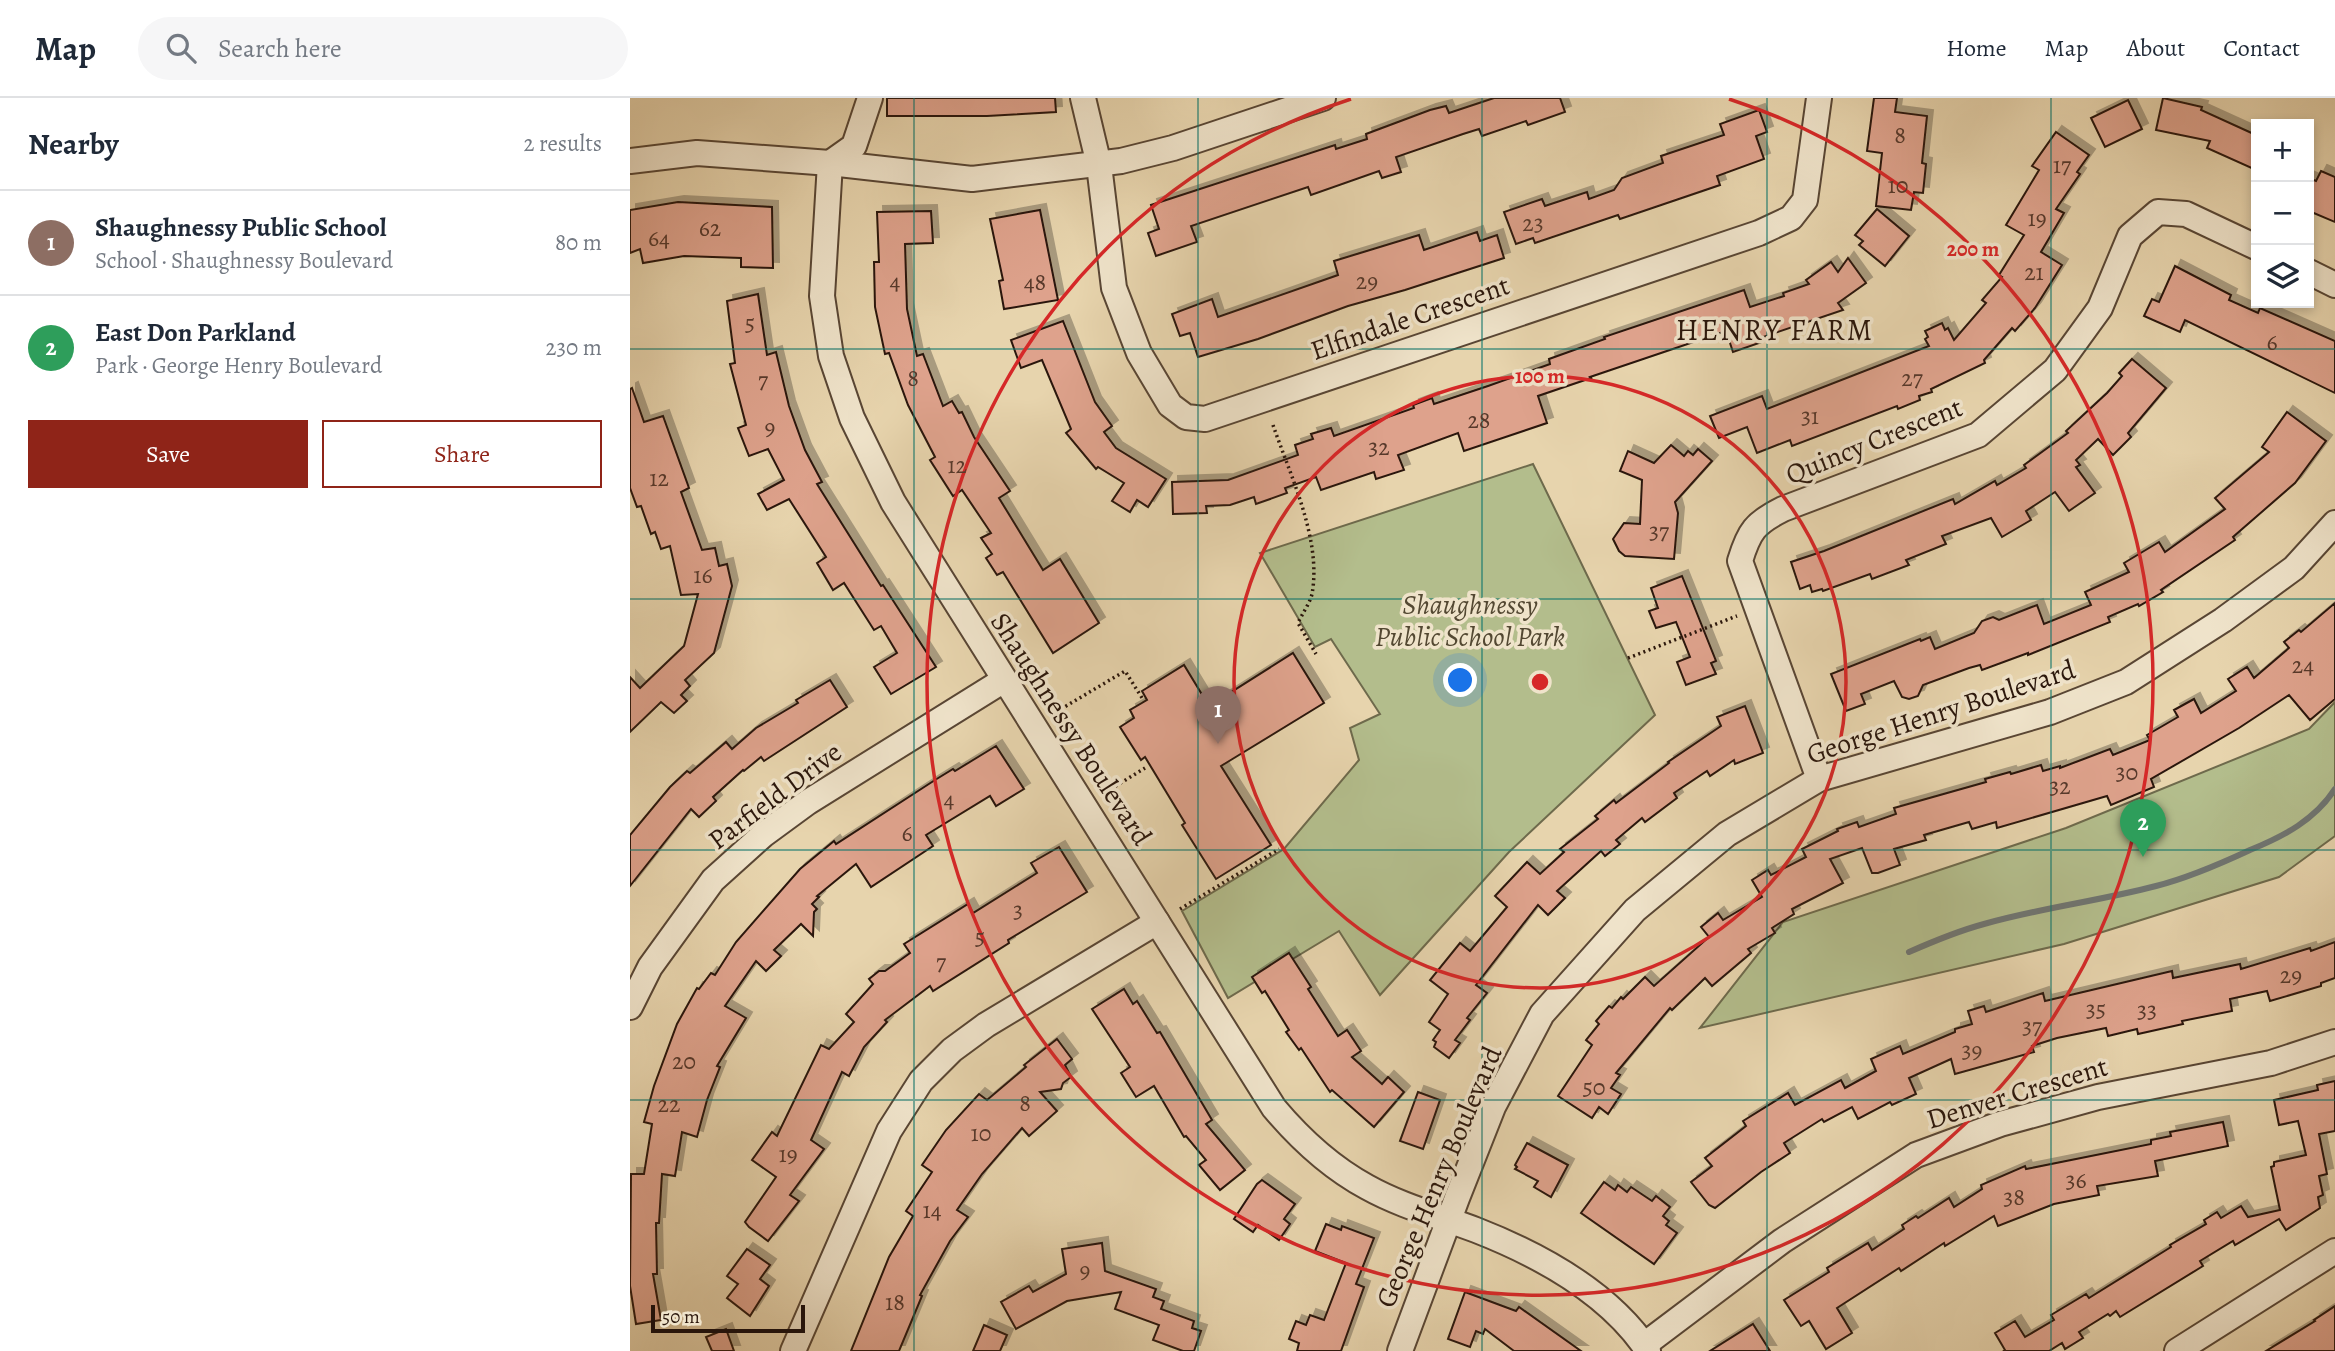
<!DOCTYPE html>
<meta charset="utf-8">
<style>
body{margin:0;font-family:Alegreya,serif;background:#f6f6f7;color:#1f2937}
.controls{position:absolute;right:21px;top:21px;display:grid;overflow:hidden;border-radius:0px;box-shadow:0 4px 10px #0003}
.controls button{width:63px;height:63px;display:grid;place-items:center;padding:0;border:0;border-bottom:2px solid #e0e1e3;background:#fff;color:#1f2937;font:35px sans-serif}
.scale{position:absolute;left:21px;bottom:18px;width:154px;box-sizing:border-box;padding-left:7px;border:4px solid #2a160b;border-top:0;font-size:19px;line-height:24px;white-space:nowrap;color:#2a160b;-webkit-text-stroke:5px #efe3ca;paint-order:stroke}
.you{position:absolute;left:831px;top:583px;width:24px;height:24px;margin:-18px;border:5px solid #fff;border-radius:50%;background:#1a73e8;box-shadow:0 0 0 10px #1a73e833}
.badge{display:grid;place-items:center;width:46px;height:46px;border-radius:50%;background:#8f2418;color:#fff;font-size:23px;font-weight:700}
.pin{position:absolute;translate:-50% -58px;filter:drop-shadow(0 2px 4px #0008)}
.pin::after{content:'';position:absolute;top:37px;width:24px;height:21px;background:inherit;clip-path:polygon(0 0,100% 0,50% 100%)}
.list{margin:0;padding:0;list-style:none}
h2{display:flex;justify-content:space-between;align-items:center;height:91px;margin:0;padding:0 28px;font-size:30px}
h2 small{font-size:23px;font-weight:400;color:#747a83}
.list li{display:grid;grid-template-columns:46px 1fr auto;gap:21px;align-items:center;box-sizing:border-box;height:105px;padding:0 28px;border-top:2px solid #e0e1e3}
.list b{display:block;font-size:26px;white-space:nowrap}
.list p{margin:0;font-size:23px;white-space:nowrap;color:#747a83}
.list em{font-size:23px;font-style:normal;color:#747a83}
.actions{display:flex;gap:14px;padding:21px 28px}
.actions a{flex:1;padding:16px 0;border:2px solid #8f2418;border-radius:0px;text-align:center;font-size:24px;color:#8f2418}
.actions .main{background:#8f2418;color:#fff}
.icon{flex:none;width:38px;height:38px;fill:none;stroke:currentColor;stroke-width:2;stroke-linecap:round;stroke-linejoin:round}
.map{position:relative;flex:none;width:1705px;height:1253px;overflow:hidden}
header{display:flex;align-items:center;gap:42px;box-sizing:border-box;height:98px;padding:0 35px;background:#fff;border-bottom:2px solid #e0e1e3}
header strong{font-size:33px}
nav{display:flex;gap:38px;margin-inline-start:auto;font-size:24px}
.search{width:490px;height:63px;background:#f6f6f7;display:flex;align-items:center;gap:18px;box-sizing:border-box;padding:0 24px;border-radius:38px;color:#747a83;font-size:26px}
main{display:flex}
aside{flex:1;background:#fff}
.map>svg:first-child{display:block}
</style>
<header>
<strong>Map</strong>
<div class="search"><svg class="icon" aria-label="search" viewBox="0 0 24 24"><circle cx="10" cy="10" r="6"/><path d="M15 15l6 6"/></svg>Search here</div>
<nav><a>Home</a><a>Map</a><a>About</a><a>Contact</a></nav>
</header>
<main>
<aside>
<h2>Nearby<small>2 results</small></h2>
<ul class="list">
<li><span class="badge" style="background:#8d6e63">1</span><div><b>Shaughnessy Public School</b><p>School · Shaughnessy Boulevard</p></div><em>80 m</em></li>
<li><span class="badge" style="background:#2e9e5b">2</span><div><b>East Don Parkland</b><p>Park · George Henry Boulevard</p></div><em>230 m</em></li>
</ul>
<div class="actions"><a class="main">Save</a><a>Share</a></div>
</aside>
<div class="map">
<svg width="1705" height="1253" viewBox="0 0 1705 1253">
<defs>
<filter id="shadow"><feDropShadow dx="6" dy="-6" stdDeviation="0" flood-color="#0004"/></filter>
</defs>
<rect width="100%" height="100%" fill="#e7d4ad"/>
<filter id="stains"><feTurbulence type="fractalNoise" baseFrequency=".00286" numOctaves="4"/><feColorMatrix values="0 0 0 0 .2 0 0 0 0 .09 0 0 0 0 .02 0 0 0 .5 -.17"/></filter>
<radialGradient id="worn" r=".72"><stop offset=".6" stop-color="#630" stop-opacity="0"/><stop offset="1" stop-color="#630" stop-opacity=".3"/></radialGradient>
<!-- green -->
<g fill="#b3bd8c" stroke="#6e6a4c" stroke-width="2">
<polygon points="903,366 1025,617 879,754 750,897 709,833 598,900 552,813 654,751 729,662 720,630 750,616 701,541 685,549 630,455"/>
<polygon points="1705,604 1705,738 1649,779 1434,846 1070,930 1153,824 1436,730 1679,631"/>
</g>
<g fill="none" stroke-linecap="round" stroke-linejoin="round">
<!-- stream -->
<path stroke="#6f7572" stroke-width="6" d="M1279,854C1304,843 1328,833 1354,826C1410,810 1469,803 1526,788C1558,780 1590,766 1620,752C1654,738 1685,722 1705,691"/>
</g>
<!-- building -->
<g fill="#dea28c" stroke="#2a160b" stroke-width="2" filter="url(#shadow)">
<polygon points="257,0 425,0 426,14 357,18 257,18"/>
<polygon points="864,0 930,0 935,14 898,27 896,23 852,38 849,31 833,36 766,59 771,74 752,80 749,73 681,97 678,89 561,128 567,144 526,158 518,135 529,131 521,107 705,47 706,51 737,41 736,36 800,12 816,8 819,15"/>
<polygon points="1244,0 1267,0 1265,14 1297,18 1292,65 1296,66 1293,95 1284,94 1281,112 1246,108 1252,55 1237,53"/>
<polygon points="1533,0 1572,9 1571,12 1626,37 1626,72 1577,50 1580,43 1526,32"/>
<polygon points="1498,2 1512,31 1475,49 1461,20"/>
<polygon points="1129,12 1137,34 1126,38 1134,61 1087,78 1090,87 990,121 988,117 905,145 903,140 886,146 874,114 912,101 915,108 957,94 959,101 984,92 992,80 1033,65 1031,58 1094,37 1090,26"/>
<polygon points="1426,34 1459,57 1447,74 1450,76 1426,111 1434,115 1411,154 1432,167 1405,210 1385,233 1382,230 1354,262 1355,265 1301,291 1302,294 1289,298 1290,302 1268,311 1267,308 1162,348 1160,342 1127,355 1117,329 1089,340 1080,318 1132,298 1137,311 1299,248 1295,241 1298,239 1295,233 1312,225 1315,232 1318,230 1324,242 1356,205 1352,202 1372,179 1369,177 1394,137 1376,127 1409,72 1402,68"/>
<polygon points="1691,73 1705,79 1705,124 1679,113 1679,80 1686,83"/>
<polygon points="48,104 142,109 143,170 111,169 111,160 54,158 13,165 10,151 0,155 0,112"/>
<polygon points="1247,111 1279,138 1255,168 1229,147 1233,143 1225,137"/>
<polygon points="410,112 428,202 374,211 369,183 373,182 360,121"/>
<polygon points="301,113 303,145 275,146 277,211 287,258 293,256 313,308 322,303 329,315 332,314 344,339 380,393 369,400 413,472 430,461 469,525 423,555 373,474 367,477 356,460 362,456 351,440 361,435 332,392 323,398 300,362 305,359 278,307 259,255 255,256 245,209 244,164 249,164 247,114"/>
<polygon points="847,134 850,143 867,137 874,160 775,192 718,208 628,241 568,259 560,235 550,238 542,216 582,201 588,219 708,177 704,163 789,137 794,152"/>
<polygon points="1218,160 1236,185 1208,205 1213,212 1130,240 1132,244 1103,254 1096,233 960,279 961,280 908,298 917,325 834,353 828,335 768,357 774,372 746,381 744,374 691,392 686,379 655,390 657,395 626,406 624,399 600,407 576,408 577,415 543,416 542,384 598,382 668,357 665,347 683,341 681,336 701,330 704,338 784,310 783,307 802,300 804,306 858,288 920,266 919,261 975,241 974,239 1114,192 1120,209 1154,198 1153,195 1179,186 1176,182 1201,164 1208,174"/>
<polygon points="1545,168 1601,197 1599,202 1628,215 1630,210 1705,243 1705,295 1555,222 1550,234 1514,218 1522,201 1529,204"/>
<polygon points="128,196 137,257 146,254 159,308 175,352 192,384 187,386 251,488 253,487 306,569 261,596 244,569 267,555 251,528 244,532 214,485 203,492 187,465 196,459 159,401 137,412 128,396 154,382 138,351 119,358 108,330 116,327 100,266 105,265 97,203"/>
<polygon points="433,223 465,304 482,328 474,334 486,350 536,381 518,409 507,402 500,414 482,403 494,385 468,369 466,371 436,335 441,331 412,262 391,270 381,242"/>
<polygon points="1502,261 1536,290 1498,335 1501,339 1483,357 1468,341 1446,362 1450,367 1446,369 1465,395 1439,413 1425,394 1396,413 1401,422 1372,439 1361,420 1312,438 1316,446 1276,462 1279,467 1242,481 1240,476 1193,493 1192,491 1182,494 1180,487 1170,491 1161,464 1194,453 1323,401 1325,406 1365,383 1367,387 1396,370 1394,367 1438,335 1436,333 1477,295 1492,278 1489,275"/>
<polygon points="2,290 14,324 33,318 59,390 51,394 72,452 85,450 89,468 97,466 102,488 84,555 55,582 60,588 51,597 57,603 44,615 31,604 0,634 0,579 10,590 54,548 68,496 51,497 40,448 31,451 25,434 21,436 11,408 7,409 0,390 0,291"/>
<polygon points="1657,314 1696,343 1665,385 1603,439 1605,442 1531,492 1533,494 1509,508 1508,506 1478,519 1480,524 1398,557 1398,555 1352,572 1350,567 1339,570 1293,587 1288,598 1279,601 1272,599 1264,583 1231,596 1235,606 1216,613 1201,576 1290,541 1291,543 1300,539 1305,551 1344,535 1352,523 1363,519 1369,522 1407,507 1414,526 1461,507 1455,494 1499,474 1494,465 1529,444 1535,454 1595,411 1585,400 1639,354 1632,349"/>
<polygon points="1041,347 1054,358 1058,353 1063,357 1068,351 1082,363 1045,404 1048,415 1044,461 995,458 989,453 983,441 994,425 1010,426 1012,382 990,373 998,353 1024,365"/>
<polygon points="1052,478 1086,563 1081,565 1086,576 1056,587 1047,564 1060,559 1046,524 1026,530 1019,513 1028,510 1021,490"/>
<polygon points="1705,505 1705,601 1680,622 1659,597 1609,630 1521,681 1524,689 1481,707 1477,698 1367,730 1366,724 1342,731 1339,724 1294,737 1296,742 1264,751 1270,767 1248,775 1242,775 1232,750 1200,761 1213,785 1162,811 1164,816 1142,830 1145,835 1118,851 1121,855 1082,888 1075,880 1042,912 1040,910 986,975 990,977 981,990 991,996 978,1016 969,1009 962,1020 928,998 962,947 956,942 969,926 966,923 979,908 982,910 991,899 993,901 1015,879 1024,888 1079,839 1071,829 1088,815 1093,822 1132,799 1122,782 1138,772 1141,777 1176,759 1172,751 1208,733 1207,731 1227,724 1229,729 1266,716 1264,710 1356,684 1355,681 1380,674 1381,676 1411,667 1413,673 1430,668 1430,670 1480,651 1483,657 1520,642 1517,637 1548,619 1544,612 1564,601 1571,615 1606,593 1598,581 1617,569 1624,580 1659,550 1654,544 1669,532 1671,534"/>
<polygon points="663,555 694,605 591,668 641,747 586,781 552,727 555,725 515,659 511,662 490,629 504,620 500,612 517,602 512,593 554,567 579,608"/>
<polygon points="200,582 217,609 134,663 131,659 114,673 113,672 83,699 86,703 69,719 61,711 0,788 0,737 40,689 57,673 60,675 96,644 102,651 126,630 168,605 166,602"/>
<polygon points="1115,608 1133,655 1105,666 1104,662 1080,678 1077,673 1044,695 1047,700 1015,724 1012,720 986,742 990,746 975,758 971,753 927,793 935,800 918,817 908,807 846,887 857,895 837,920 840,922 825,942 830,945 819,960 804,949 806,944 803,942 810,932 799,924 818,896 800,882 830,845 840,853 877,809 865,798 897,764 910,776 934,754 930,751 968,721 965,718 984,702 986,705 1039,665 1038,664 1091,628 1087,619"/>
<polygon points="366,648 394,691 366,708 360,698 296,737 303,748 241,789 226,766 187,798 189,799 182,806 187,811 184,814 183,838 171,826 144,852 151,858 136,873 126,863 95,908 116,920 87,968 90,969 77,1002 67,1039 52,1034 45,1078 32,1076 29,1125 26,1125 27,1176 23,1176 31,1222 6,1226 0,1188 1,1076 14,1076 22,1026 14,1024 24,988 47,926 67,890 69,891 81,875 85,877 106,844 170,771 204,743 206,746 305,682 323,671 325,673"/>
<polygon points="429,749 457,794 378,842 379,845 303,893 300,888 255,922 257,924 234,949 219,978 212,974 181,1042 194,1051 160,1097 169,1103 138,1143 119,1129 115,1124 146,1079 122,1062 142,1034 147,1038 191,947 199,951 224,924 216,916 243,886 239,881 249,873 255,873 280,855 274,846 338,806 343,815 407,775 401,765"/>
<polygon points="1705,844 1705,880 1691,885 1691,888 1640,903 1637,893 1600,901 1602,913 1552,923 1553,926 1508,936 1507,931 1478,938 1476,930 1427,940 1402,948 1404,954 1325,976 1321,961 1279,980 1286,996 1262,1007 1260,1004 1228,1021 1222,1009 1194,1024 1192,1021 1154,1045 1160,1055 1131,1074 1085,1110 1079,1107 1061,1084 1082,1068 1075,1060 1116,1028 1113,1023 1158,995 1165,1007 1211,982 1215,990 1246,973 1241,961 1270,948 1273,956 1325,934 1325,931 1342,926 1338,913 1354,908 1356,914 1413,895 1415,903 1542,873 1543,880 1610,866 1611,871 1680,850 1681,853"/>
<polygon points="659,855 681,889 678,891 708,938 717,932 731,953 722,959 752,986 758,979 774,994 744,1029 702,992 700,994 671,950 669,952 656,934 659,932 635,893 632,895 622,879"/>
<polygon points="494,891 503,906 507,903 527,935 530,934 582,1022 576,1026 615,1072 590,1092 569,1067 576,1062 556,1038 554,1039 524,988 506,999 491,975 500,969 462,911"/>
<polygon points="427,941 442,961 435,967 441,979 433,985 431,991 410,994 427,1013 399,1038 392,1030 352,1076 327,1112 338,1119 320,1143 290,1197 292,1198 269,1253 221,1253 259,1159 283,1118 276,1113 302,1074 292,1067 316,1032 349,996 357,1002 396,969 394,967"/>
<polygon points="1705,983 1705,1033 1689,1036 1697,1076 1689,1078 1693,1097 1688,1099 1690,1110 1656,1132 1649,1121 1605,1147 1603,1143 1570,1163 1573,1168 1490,1219 1486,1213 1480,1218 1478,1216 1449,1234 1453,1240 1435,1251 1432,1245 1419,1253 1373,1253 1375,1252 1365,1235 1385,1223 1395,1239 1424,1222 1421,1217 1456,1196 1459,1200 1541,1149 1540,1147 1576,1126 1574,1122 1587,1114 1591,1120 1611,1108 1618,1119 1650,1112 1641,1069 1644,1068 1644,1064 1676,1057 1668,1023 1649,1027 1644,1002 1688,992 1687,987"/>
<polygon points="788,994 810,1002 793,1051 770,1043"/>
<polygon points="1593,1024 1598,1048 1525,1063 1528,1078 1467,1088 1469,1097 1424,1106 1368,1128 1364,1118 1315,1148 1314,1145 1271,1173 1269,1170 1207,1210 1222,1235 1196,1251 1179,1223 1171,1228 1154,1202 1199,1174 1197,1170 1238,1145 1242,1152 1274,1131 1272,1127 1286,1118 1288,1120 1319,1100 1324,1109 1352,1091 1351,1087 1395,1068 1396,1071 1521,1046 1521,1042 1541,1038 1540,1034"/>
<polygon points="897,1045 938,1067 921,1099 904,1089 908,1083 885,1071 887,1069 885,1067"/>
<polygon points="632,1082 665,1106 654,1121 660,1126 649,1142 628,1127 623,1134 604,1121 627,1086"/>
<polygon points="974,1084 985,1092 988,1087 997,1094 1001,1089 1022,1103 1026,1098 1040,1109 1033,1118 1039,1123 1036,1127 1047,1135 1024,1166 951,1115"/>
<polygon points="696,1126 711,1132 712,1128 744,1140 726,1186 734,1189 711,1253 667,1253 669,1245 659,1241 666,1223 676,1227 680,1217 694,1222 716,1165 685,1153"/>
<polygon points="472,1145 475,1173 526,1191 523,1199 534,1203 531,1211 564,1223 562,1230 571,1233 564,1253 553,1253 523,1242 529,1227 485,1211 491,1194 437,1203 386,1231 371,1204 399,1188 403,1194 436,1176 432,1151"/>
<polygon points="117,1151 140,1167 130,1181 139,1188 120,1218 97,1200 108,1186 97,1178"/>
<polygon points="835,1194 886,1213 889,1209 951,1253 884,1253 855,1231 853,1236 846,1233 840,1249 818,1241"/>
<polygon points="1705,1208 1705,1253 1636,1253 1685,1223 1684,1222"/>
<polygon points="1123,1226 1140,1253 1080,1253"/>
<polygon points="354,1227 377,1237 370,1253 343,1253"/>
<polygon points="96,1231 104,1253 82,1253 76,1239"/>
</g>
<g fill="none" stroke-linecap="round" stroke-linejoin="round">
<!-- minor casing -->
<g stroke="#594634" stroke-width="28">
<g id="minor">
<polyline points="453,0 469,67 484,190 509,255 540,307 556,319 575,321 1129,135 1161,120 1175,102 1189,0"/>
<polyline points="0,63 67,55 200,65 342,81 491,63 543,50 693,0"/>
<path d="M200,65L192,198L201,258L222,320L263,404L644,1010C671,1042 700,1069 737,1089C771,1108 809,1118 846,1132C910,1157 979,1194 1018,1253"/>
<polyline points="200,65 224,48 240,0"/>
<polyline points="1679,174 1705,187"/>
<path d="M1189,681L1110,463C1119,433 1125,425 1153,411L1348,337L1425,272L1470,210L1500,138L1528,114L1556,116L1626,149"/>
<polyline points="0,909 20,869 83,782 133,737 178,704 374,582"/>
<polyline points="1014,1247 1152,1143 1286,1057 1370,1026 1468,999 1641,965 1705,944"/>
<polyline points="163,1253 259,1033 291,983 322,952 356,927 527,824"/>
<polyline points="770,1253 827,1100 863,1009 912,916 1005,812 1097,736 1189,681 1420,614 1496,584 1593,522 1664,470 1705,425"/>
<polyline points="1547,1253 1705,1153"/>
</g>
</g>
<!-- path -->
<g stroke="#2a160b" stroke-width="3.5" stroke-dasharray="2 3.5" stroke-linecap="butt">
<path d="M643,327C660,377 692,442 682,496C680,505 672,516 668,525L686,556"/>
<polyline points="998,560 1107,518"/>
<polyline points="426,614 495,573 514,603"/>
<polyline points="476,694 515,670"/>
<polyline points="550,811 649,751"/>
</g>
<!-- minor -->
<use href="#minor" stroke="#efe3ca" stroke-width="24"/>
</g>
<!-- grid -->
<path fill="none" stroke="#0f766e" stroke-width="2" stroke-opacity="0.55" d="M284,0V1253M568,0V1253M852,0V1253M1137,0V1253M1421,0V1253M0,251H1705M0,501H1705M0,752H1705M0,1002H1705"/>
<!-- distance rings -->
<g fill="none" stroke="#d62828" stroke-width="3.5">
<circle cx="910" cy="584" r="306"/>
<path d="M1099 1A613 613 0 1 1 721 1"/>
</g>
<g text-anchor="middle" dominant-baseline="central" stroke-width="7" stroke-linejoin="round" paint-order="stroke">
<!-- number labels -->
<g font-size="24" fill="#57392b">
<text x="1270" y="37">8</text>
<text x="1432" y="67">17</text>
<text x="1268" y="87">10</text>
<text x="1407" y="120">19</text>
<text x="903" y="125">23</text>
<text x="80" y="130">62</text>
<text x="29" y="140">64</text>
<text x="1404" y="174">21</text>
<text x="265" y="183">4</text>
<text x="737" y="183">29</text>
<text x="405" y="184">48</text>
<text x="120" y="225">5</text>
<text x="1642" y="244">6</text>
<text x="283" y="280">8</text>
<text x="1282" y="280">27</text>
<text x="133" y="282">7</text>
<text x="1180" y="318">31</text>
<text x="849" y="322">28</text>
<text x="140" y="329">9</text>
<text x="749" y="349">32</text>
<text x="327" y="367">12</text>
<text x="29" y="380">12</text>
<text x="1029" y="433">37</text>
<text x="73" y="477">16</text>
<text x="1673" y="567">24</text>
<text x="1497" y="674">30</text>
<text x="1430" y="688">32</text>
<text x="319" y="701">4</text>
<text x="277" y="735">6</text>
<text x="388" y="812">3</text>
<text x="350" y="839">5</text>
<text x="311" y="864">7</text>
<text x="1661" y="877">29</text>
<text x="1466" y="911">35</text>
<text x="1517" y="912">33</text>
<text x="1402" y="928">37</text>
<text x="1342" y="952">39</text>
<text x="54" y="963">20</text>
<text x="964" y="989">50</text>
<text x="395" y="1005">8</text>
<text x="39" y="1006">22</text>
<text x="351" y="1035">10</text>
<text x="158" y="1056">19</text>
<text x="1446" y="1082">36</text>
<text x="1384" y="1099">38</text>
<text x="302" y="1112">14</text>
<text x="455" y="1172">9</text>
<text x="265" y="1204">18</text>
</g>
<!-- street labels -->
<g font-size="28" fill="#2a160b" stroke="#efe3ca">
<text transform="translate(780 220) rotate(-19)">Elfindale Crescent</text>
<text transform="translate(1244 343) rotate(-22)">Quincy Crescent</text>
<text transform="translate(1311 614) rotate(-18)">George Henry Boulevard</text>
<text transform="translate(441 631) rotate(57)">Shaughnessy Boulevard</text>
<text transform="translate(145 698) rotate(-37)">Parfield Drive</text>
<text transform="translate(1387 995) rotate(-17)">Denver Crescent</text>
<text transform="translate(809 1079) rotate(-67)">George Henry Boulevard</text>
</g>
<!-- park labels -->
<g font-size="28" font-style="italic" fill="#534832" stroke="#efe3ca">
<text x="840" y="507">Shaughnessy<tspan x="840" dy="32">Public School Park</tspan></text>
</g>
<!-- neighbourhood labels -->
<g font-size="30" letter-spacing="2" fill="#2a160b" stroke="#efe3ca">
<text x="1145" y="232">HENRY FARM</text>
</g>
</g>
<circle cx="910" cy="584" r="10" fill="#d62828" stroke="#efe3ca" stroke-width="3.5"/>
<g font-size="21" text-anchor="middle" font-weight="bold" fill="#d62828" stroke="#efe3ca" stroke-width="7" stroke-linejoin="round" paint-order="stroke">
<text x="1343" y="158">200 m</text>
<text x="910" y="285">100 m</text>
</g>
<rect width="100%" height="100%" filter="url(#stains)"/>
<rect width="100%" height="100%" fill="url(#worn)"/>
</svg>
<div class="controls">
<button>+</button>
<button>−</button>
<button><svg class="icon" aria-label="layers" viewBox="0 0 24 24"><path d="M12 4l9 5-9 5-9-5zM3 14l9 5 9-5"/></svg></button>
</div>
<div class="scale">50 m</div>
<div class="you"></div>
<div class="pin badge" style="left:588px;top:646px;background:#8d6e63">1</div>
<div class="pin badge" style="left:1513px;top:759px;background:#2e9e5b">2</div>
</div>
</main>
